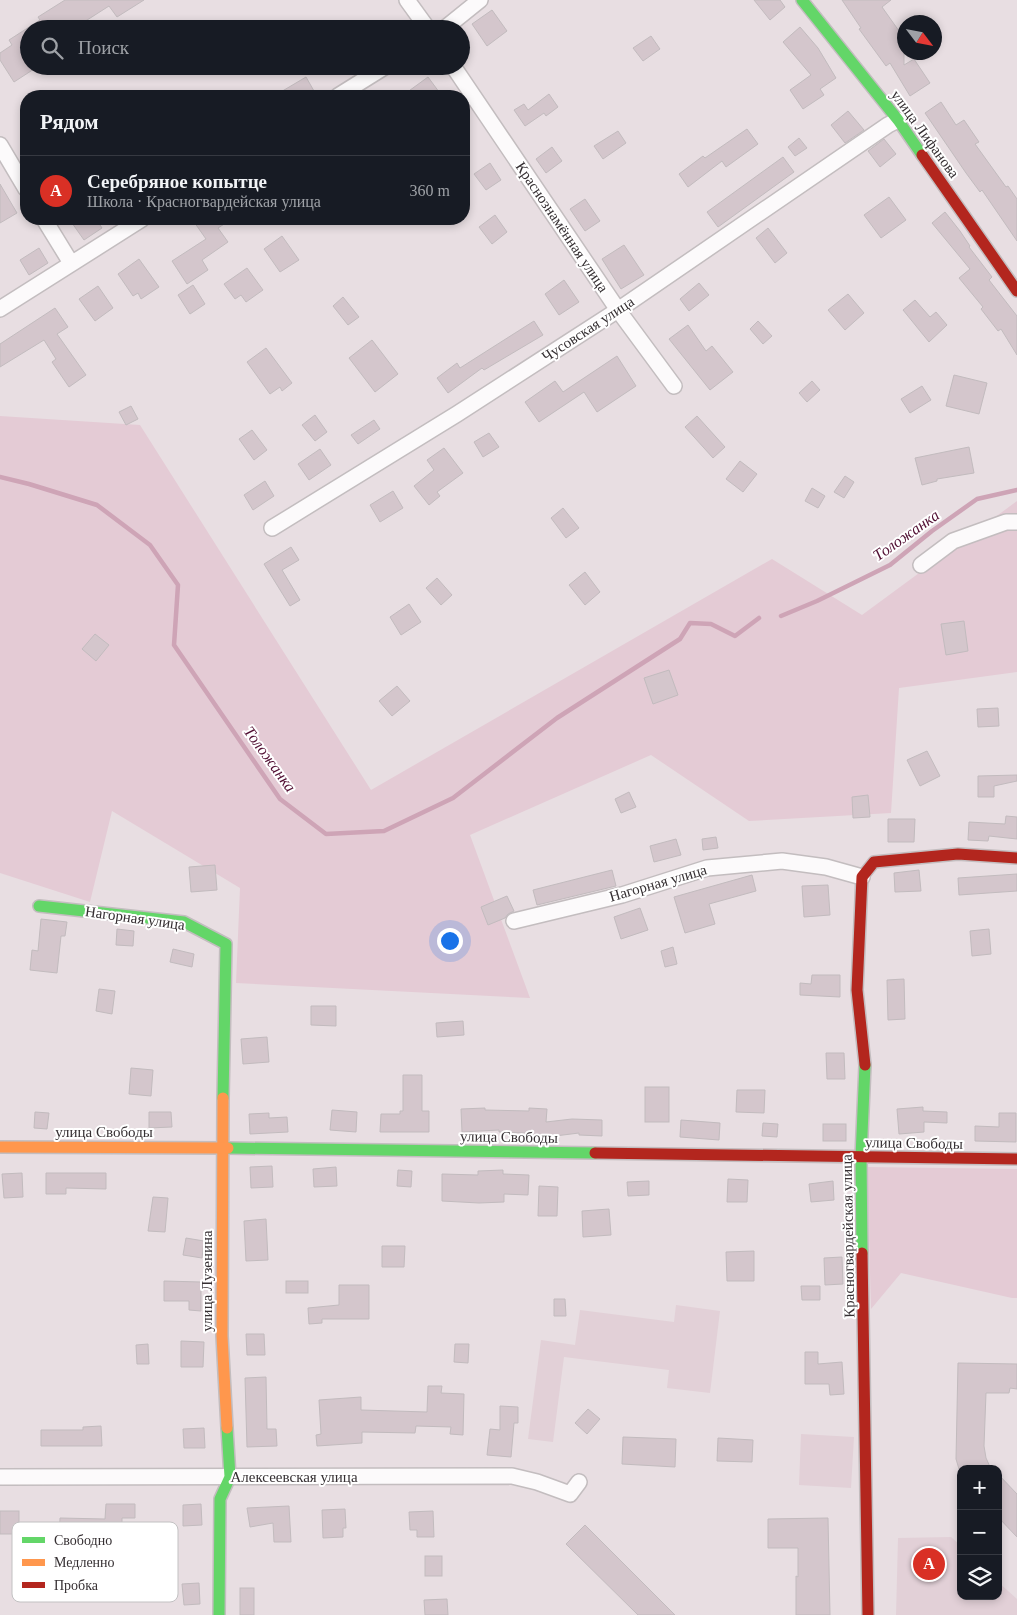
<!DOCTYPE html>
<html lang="ru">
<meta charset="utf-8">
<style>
body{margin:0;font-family:"Times New Roman",serif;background:#20242c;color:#f1f3f6}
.controls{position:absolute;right:15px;bottom:15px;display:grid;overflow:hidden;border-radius:10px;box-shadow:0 2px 8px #0003}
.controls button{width:45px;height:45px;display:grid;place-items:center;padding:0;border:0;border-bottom:1px solid #363941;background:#171b24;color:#f1f3f6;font:25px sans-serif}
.compass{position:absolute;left:897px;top:15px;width:45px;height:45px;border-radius:50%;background:#171b24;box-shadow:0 2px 8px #0003;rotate:122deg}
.you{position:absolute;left:449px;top:940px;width:18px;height:18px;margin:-12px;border:4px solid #fff;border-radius:50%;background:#1a73e8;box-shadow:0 0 0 8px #1a73e833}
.badge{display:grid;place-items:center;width:32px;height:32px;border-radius:50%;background:#d93025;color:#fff;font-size:16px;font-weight:700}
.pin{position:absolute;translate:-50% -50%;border:2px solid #fff;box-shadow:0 1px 5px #0006}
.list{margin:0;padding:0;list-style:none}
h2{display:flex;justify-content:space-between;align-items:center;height:65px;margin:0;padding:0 20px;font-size:21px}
h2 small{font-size:16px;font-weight:400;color:#9ea1a6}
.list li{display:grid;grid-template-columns:32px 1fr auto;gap:15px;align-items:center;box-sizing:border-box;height:70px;padding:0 20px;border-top:1px solid #363941}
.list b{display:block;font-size:19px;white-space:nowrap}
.list p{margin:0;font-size:16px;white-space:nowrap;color:#9ea1a6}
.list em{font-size:16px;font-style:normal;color:#9ea1a6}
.icon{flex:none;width:28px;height:28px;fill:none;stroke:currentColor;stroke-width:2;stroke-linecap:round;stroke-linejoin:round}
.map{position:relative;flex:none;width:1017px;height:1615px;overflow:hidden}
.search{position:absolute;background:#171b24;box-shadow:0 2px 8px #0003;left:20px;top:20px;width:450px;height:55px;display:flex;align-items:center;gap:12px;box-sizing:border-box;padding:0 18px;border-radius:28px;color:#9ea1a6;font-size:19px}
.panel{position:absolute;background:#171b24;box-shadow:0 2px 8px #0003;left:20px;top:90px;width:450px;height:135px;border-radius:20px}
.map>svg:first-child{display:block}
</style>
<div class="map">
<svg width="1017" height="1615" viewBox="0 0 1017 1615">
<rect width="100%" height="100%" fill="#e8dee2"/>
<!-- built -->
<g fill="#e2d0d7">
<polygon points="676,1305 720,1311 710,1393 667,1388 669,1370 564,1357 553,1442 528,1439 541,1340 575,1345 580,1310 674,1322"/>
<polygon points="801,1434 854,1437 851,1488 799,1485"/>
<polygon points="951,1537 961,1546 961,1596 998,1596 998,1582 1017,1599 1017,1615 896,1615 898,1538"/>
</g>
<!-- green -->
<g fill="#e4cbd5">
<polygon points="0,416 140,425 371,790 772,559 862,615 1017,501 1017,672 899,688 891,813 749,821 651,755 470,835 530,998 236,983 240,888 112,811 90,902 0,873"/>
<polygon points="867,1167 1017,1169 1017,1298 1012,1298 901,1273 871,1309"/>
</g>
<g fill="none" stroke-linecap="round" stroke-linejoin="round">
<!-- stream -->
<g stroke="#cea4b6" stroke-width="4.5">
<polyline points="0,477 29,484 97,505 150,545 178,585 174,645 280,799 326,834 384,831 453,798 557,718 680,639 690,623 711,624 735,636 759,618"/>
<polyline points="781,616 817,601 890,565 932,531 977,499 1017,490"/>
</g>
</g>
<!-- building -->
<g fill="#d4c6cc" stroke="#c2bbbe">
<polygon points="65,0 144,0 117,17 109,6 84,22 88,29 29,29 29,66 32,66 34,69 14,82 0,60 0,53 12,45 9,40 40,20 38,17"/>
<polygon points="754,0 780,0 785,7 770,20"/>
<polygon points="842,0 891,0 882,7 904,38 904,65 914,59 930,83 910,96 890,63 886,66 859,29 861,28"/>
<polygon points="492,10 507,31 487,46 472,24"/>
<polygon points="800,27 818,48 836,78 820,89 824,95 803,109 790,90 811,75 783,42"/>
<polygon points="651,36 660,49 643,61 633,48"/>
<polygon points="306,77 314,91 305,96 274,96"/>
<polygon points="428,77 442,96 402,96"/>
<polygon points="549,94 558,107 546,116 544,113 525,126 514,110 524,104 528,110"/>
<polygon points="941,102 956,125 964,120 979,142 975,144 1006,187 1008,186 1017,199 1017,241 982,190 980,192 966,173 925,113"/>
<polygon points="848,111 864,130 845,143 831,125"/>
<polygon points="747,129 758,144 726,167 722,161 688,187 679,174 703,156 705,158"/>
<polygon points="618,131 626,143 603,159 594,146"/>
<polygon points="799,138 807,148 795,156 788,147"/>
<polygon points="884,139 896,154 880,167 868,151"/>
<polygon points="552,147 562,161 546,173 536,159"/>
<polygon points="783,157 794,172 718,227 707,212"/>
<polygon points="490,163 501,180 486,190 474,174"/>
<polygon points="0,184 17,213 0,223"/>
<polygon points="889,197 906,220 881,238 864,215"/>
<polygon points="585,199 600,221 585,231 570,209"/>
<polygon points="945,212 960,231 970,246 969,247 992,277 989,280 1017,316 1017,355 1001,329 998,331 981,309 983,307 959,278 970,269 932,223"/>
<polygon points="495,215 507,232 492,244 479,227"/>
<polygon points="78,219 96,219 102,228 84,240 72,223"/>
<polygon points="192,219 232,219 218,228 228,242 202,260 208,270 187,284 172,261 206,239"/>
<polygon points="768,228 787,253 775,263 756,238"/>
<polygon points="282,236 299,260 280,272 264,249"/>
<polygon points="624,245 644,275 621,289 602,259"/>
<polygon points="39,248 48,263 29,275 20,260"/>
<polygon points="139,259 159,287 141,299 138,293 133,296 118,274"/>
<polygon points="247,268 263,290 246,302 241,295 235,299 224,284"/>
<polygon points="564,280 579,302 559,315 545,294"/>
<polygon points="699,283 709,295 689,311 680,299"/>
<polygon points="193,285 205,304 190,314 178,295"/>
<polygon points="98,286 113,308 95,321 79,299"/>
<polygon points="848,294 864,313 845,330 828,310"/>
<polygon points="343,297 359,317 348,325 333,306"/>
<polygon points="915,300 930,317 936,312 947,325 929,342 903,310"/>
<polygon points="55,308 68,327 57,334 86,375 69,387 52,362 56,359 44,340 0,367 0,344"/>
<polygon points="534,321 543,335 484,370 482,368 448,393 437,378 457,363 460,368"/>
<polygon points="758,321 772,336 763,344 750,329"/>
<polygon points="688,325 706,351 712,346 733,372 710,390 669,339"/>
<polygon points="372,340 398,374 375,392 349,358"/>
<polygon points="266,348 292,383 282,391 280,387 270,394 247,362"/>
<polygon points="617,356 636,386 597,412 584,392 539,422 525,402 555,381 563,392"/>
<polygon points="954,375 987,383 979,414 946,406"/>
<polygon points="812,381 820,390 807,402 799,393"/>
<polygon points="922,386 931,400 910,413 901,399"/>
<polygon points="131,406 138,419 126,425 119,412"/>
<polygon points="315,415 327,432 315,441 302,425"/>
<polygon points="697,416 725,447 713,458 685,427"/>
<polygon points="374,420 380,429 358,444 351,435"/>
<polygon points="252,430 267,450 254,460 239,439"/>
<polygon points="489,433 499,447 483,457 474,442"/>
<polygon points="969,447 974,473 937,479 937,481 922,485 915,458"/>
<polygon points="444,448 463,473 437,492 440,496 429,505 414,486 434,470 427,460"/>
<polygon points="320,449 331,465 309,480 298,464"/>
<polygon points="740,461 757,474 743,492 726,479"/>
<polygon points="845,476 854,482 844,498 834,492"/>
<polygon points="265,481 274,496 253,510 244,495"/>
<polygon points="812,488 825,496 818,508 805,501"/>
<polygon points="393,491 403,508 380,522 370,505"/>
<polygon points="563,508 579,528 566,538 551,518"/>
<polygon points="291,547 299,560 282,570 300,600 290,606 264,564"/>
<polygon points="585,572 600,592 585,605 569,585"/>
<polygon points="437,578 452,595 441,605 426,588"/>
<polygon points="409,604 421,622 401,635 390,617"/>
<polygon points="964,621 968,651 946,655 941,624"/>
<polygon points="95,634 109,645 96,661 82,649"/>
<polygon points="669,670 678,695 653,704 644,678"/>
<polygon points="397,686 410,701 392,716 379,701"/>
<polygon points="998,708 999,726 978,727 977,709"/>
<polygon points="927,751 940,776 920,786 907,760"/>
<polygon points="1017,775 1017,781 994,786 994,797 978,797 978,776"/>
<polygon points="629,792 636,807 621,813 615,799"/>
<polygon points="868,795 870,817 853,818 852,797"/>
<polygon points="1006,816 1017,817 1017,839 989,836 988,841 968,840 969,822 1005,824"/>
<polygon points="888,819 915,819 914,842 888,842"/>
<polygon points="716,837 718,848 703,850 702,839"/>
<polygon points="676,839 681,855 654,862 650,846"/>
<polygon points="215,865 217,890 191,892 189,867"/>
<polygon points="612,870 616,886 537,905 533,890"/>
<polygon points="919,870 921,891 895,892 894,873"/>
<polygon points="1017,874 1017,891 959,895 958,878"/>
<polygon points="752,875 756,891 709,904 715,924 685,933 674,897"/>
<polygon points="828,885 830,915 804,917 802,886"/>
<polygon points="507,896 514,911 508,914 505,918 488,925 481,907"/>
<polygon points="640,908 648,930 621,939 614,917"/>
<polygon points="41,919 67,922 65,936 61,936 57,973 30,970 32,950 38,951"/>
<polygon points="117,929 134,931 133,946 116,945"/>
<polygon points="989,929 991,954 972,956 970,931"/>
<polygon points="673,947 677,964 665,967 661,951"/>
<polygon points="173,949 194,954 192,967 170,962"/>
<polygon points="812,975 840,975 840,997 800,995 800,983 811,984"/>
<polygon points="904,979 905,1019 888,1020 887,980"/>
<polygon points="99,989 115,991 112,1014 96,1011"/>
<polygon points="311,1006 336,1006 336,1026 311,1025"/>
<polygon points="463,1021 464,1035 437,1037 436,1023"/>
<polygon points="267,1037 269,1062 243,1064 241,1039"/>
<polygon points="826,1053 844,1053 845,1079 827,1079"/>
<polygon points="131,1068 153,1070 151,1096 129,1094"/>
<polygon points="403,1075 422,1075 422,1111 429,1111 429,1132 380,1132 381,1114 400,1114 400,1111 403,1111"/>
<rect x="645" y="1087" width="24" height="35"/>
<polygon points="737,1090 765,1090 764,1113 736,1112"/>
<polygon points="923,1107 923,1111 947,1112 947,1123 924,1122 924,1132 899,1134 897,1109"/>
<polygon points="485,1108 485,1110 529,1111 529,1108 547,1109 546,1122 572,1119 602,1120 602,1136 579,1135 579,1133 555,1136 528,1135 528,1133 499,1132 499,1130 462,1132 461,1109"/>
<polygon points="332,1110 357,1112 356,1132 330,1130"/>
<polygon points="35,1112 49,1113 47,1129 34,1128"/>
<polygon points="149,1112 171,1112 172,1127 149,1128"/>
<polygon points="269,1113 269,1118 287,1117 288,1132 250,1134 249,1114"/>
<polygon points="999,1113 1016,1113 1016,1142 975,1141 975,1126 999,1127"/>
<polygon points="681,1120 720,1123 719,1140 680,1137"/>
<polygon points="763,1123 778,1124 777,1137 762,1136"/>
<rect x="823" y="1124" width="23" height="17"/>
<polygon points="272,1166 273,1187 251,1188 250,1167"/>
<polygon points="336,1167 337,1186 314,1187 313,1169"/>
<polygon points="398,1170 412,1171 411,1187 397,1186"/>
<polygon points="503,1170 503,1174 529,1175 528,1195 504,1194 504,1202 479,1203 442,1201 442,1174 478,1175 478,1171"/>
<polygon points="22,1173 23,1197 4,1198 2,1174"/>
<polygon points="46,1173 106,1173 106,1189 66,1188 66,1194 46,1194"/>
<polygon points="728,1179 748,1180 747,1202 727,1202"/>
<polygon points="649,1181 649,1195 628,1196 627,1182"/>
<polygon points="833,1181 834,1200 811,1202 809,1184"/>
<polygon points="539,1186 558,1187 557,1216 538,1216"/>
<polygon points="153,1197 168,1198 165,1232 148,1231"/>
<polygon points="609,1209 611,1235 583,1237 582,1211"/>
<polygon points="266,1219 268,1260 246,1261 244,1221"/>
<polygon points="186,1238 204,1241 202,1258 183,1255"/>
<polygon points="382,1246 405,1246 404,1267 382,1267"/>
<polygon points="754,1251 754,1281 727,1281 726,1252"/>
<polygon points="842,1257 843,1284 825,1285 824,1258"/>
<polygon points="164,1281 201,1282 201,1311 189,1310 189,1301 164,1301"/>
<rect x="286" y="1281" width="22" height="12"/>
<polygon points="339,1285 369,1285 369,1319 322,1319 322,1323 309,1324 308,1308 339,1305"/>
<polygon points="801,1286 820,1286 820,1300 802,1300"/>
<polygon points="554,1299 565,1299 566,1316 554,1316"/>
<polygon points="246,1334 264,1334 265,1355 247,1355"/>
<polygon points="181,1341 204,1342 203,1367 181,1367"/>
<polygon points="148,1344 149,1364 137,1364 136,1345"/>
<polygon points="455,1344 469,1344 468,1363 454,1362"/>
<polygon points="805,1352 818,1352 818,1364 842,1362 844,1394 830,1395 829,1384 805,1384"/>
<polygon points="958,1363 1017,1364 1017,1389 1010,1388 1009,1393 986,1393 984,1446 986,1458 991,1469 959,1469 956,1459"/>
<polygon points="266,1377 267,1429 276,1429 277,1446 247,1447 245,1378"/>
<polygon points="428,1386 442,1386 441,1393 464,1394 463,1435 450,1434 451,1427 416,1426 415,1433 362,1432 362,1443 317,1446 316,1435 321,1434 319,1400 361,1397 361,1410 427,1412"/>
<polygon points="500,1406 518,1407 518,1423 514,1423 511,1457 487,1455 490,1429 500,1430"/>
<polygon points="588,1409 600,1419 587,1434 575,1423"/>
<polygon points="101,1426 102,1446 41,1446 41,1430 83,1430 83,1427"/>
<polygon points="204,1428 205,1448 184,1448 183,1429"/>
<polygon points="623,1437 676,1439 675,1467 622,1464"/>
<polygon points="718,1438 753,1440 752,1462 717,1461"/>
<polygon points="998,1474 1017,1494 1017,1537 998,1517"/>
<polygon points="106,1504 135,1504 135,1518 122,1518 122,1525 114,1525 114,1530 96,1530 96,1556 81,1556 81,1549 59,1548 60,1518 105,1519"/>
<polygon points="201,1504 202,1525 183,1526 183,1505"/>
<polygon points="289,1506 291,1542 274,1542 273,1523 250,1527 247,1508"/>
<polygon points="345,1509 346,1528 343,1528 343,1537 323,1538 322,1510"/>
<rect x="0" y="1511" width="19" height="23"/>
<polygon points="433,1511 434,1537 417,1537 417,1530 410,1530 409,1512"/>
<polygon points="828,1518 830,1615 796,1615 796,1576 798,1577 798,1548 768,1548 768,1519"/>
<polygon points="585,1525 675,1615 638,1615 566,1544"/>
<rect x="425" y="1556" width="17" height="20"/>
<polygon points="199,1583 200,1604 184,1605 182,1584"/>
<rect x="240" y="1588" width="14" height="27"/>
<polygon points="447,1599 448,1615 425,1615 424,1600"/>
</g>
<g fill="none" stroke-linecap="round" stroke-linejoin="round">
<!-- street casing -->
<g stroke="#c3bdbf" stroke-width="18">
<g id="street">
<polyline points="407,0 428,29"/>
<polyline points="444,29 480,0"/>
<polyline points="453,66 618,310 674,386"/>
<polyline points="338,96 386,66"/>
<polyline points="0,145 26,189"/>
<polyline points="44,219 71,263"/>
<polyline points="0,309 142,219"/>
<polyline points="272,528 457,414 618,310 888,125 898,120"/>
<polyline points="921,565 953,541 1006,522 1017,522"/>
<polyline points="514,921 622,895 707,868 782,861 826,867 862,877"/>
<polyline points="0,1477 512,1476 537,1482 570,1494 579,1482"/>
</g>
</g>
<!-- fast casing -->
<g stroke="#c3bdbf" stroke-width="14">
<g id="fast">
<polyline points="802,0 898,120 922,155"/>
<polyline points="39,906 184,922 226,944 223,1098"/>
<polyline points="228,1148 595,1153"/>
<polyline points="862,1253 861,1157 865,1065"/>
<polyline points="219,1615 220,1499 230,1477 227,1428"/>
</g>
</g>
<!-- slow casing -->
<g stroke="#c3bdbf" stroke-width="14">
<g id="slow">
<polyline points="223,1098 222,1336 227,1428"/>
<polyline points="0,1147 228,1148"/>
</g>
</g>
<!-- jam casing -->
<g stroke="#c3bdbf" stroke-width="14">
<g id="jam">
<polyline points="922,155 1017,291"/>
<polyline points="865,1065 857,990 862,877 874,862 958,854 1017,858"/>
<polyline points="595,1153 1017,1159"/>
<polyline points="862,1253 868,1615"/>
</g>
</g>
<!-- street -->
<use href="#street" stroke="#fcfafb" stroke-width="15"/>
<!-- fast -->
<use href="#fast" stroke="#63d668" stroke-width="11"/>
<!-- slow -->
<use href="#slow" stroke="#ff974d" stroke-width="11"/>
<!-- jam -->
<use href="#jam" stroke="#b3261e" stroke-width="11"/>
</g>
<g text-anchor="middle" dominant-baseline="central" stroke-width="4" stroke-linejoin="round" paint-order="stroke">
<!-- street labels -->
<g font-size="15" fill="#352f32" stroke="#fff">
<text transform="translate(925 134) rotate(54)">улица Лифанова</text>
<text transform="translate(562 227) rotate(56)">Краснознамённая улица</text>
<text transform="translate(588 329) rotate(-33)">Чусовская улица</text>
<text transform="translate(658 883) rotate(-16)">Нагорная улица</text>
<text transform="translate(135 918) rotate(8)">Нагорная улица</text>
<text x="104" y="1132">улица Свободы</text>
<text transform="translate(509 1137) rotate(1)">улица Свободы</text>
<text transform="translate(914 1143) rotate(1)">улица Свободы</text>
<text transform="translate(848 1236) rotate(-91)">Красногвардейская улица</text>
<text transform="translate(207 1281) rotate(-90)">улица Лузенина</text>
<text x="294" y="1477">Алексеевская улица</text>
</g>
<!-- water labels -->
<g font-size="16" font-style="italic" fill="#510f33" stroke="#fff">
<text transform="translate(906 535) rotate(-35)">Толожанка</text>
<text transform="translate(270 759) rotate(54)">Толожанка</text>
</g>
</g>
<!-- legend -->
<rect x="12" y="1522" width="166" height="80" rx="8" fill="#fff" stroke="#c2c1c2" stroke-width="1"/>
<rect x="22" y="1537" width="23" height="6" fill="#63d668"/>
<rect x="22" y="1559" width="23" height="7" fill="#ff974d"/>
<rect x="22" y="1582" width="23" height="6" fill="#b3261e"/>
<g font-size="14" fill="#352f32">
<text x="54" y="1545">Свободно</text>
<text x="54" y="1567">Медленно</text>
<text x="54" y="1590">Пробка</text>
</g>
</svg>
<div class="controls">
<button>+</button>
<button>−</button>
<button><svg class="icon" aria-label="layers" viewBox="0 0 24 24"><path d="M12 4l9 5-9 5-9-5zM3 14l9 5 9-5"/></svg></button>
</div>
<svg class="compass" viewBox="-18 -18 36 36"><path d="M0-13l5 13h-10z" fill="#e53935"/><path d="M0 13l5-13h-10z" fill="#9ea1a6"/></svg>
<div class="you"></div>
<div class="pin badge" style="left:929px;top:1564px">A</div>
<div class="search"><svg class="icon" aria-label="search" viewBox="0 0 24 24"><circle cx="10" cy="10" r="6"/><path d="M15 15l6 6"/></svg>Поиск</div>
<section class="panel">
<h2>Рядом<small></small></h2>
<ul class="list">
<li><span class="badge">A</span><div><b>Серебряное копытце</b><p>Школа · Красногвардейская улица</p></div><em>360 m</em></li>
</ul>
</section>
</div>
